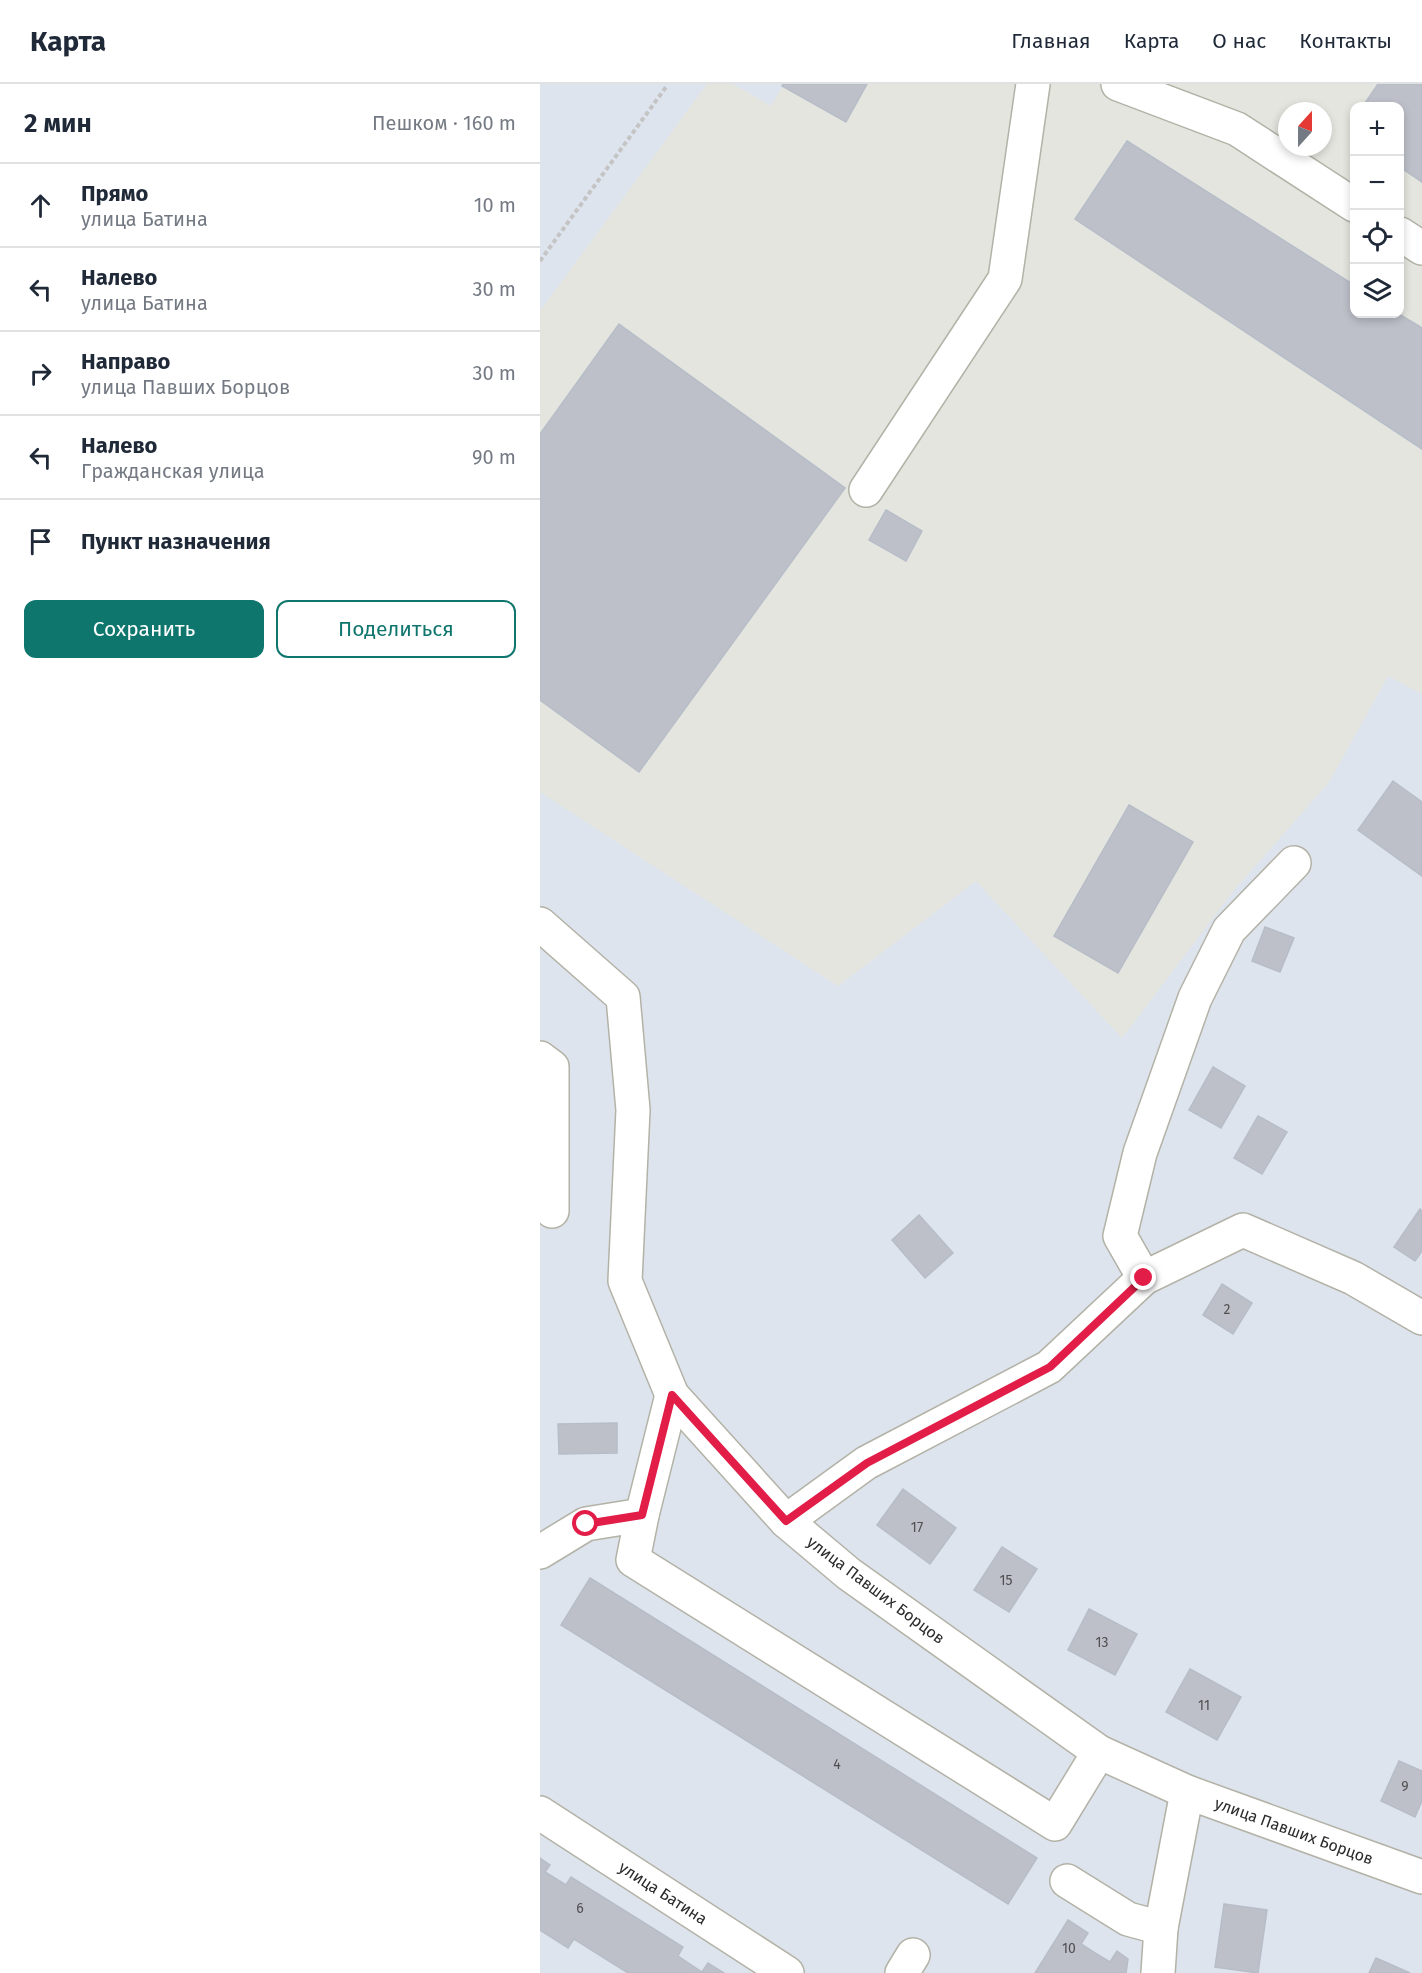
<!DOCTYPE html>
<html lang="ru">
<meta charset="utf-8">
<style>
body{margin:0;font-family:"Fira Sans",sans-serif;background:#f6f6f7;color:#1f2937}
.controls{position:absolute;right:18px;top:18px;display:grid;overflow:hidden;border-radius:12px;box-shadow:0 3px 9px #0003}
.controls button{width:54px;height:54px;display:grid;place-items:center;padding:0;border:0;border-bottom:2px solid #e0e1e3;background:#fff;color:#1f2937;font:30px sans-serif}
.compass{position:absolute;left:738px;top:18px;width:54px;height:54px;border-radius:50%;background:#fff;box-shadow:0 3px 9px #0003;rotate:21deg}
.stop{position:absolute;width:18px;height:18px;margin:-14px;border:4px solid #e11d48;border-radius:50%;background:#fff}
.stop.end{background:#e11d48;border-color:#fff;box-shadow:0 2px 6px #0008}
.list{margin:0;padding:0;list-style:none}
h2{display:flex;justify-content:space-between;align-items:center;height:78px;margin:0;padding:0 24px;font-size:26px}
h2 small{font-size:20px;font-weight:400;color:#747a83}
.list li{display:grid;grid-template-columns:39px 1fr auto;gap:18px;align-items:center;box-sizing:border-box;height:84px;padding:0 24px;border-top:2px solid #e0e1e3}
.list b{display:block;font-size:22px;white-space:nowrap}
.list p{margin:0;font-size:20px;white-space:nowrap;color:#747a83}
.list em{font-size:20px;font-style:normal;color:#747a83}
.actions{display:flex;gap:12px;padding:18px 24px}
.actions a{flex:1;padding:14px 0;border:2px solid #0f766e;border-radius:12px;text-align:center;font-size:21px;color:#0f766e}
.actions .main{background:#0f766e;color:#fff}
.icon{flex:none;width:33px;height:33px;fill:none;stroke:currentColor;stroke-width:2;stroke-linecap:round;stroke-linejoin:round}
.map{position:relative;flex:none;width:882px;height:1889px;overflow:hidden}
header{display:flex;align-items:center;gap:36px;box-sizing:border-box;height:84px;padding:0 30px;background:#fff;border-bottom:2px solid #e0e1e3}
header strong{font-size:28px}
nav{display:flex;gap:33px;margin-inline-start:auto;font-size:21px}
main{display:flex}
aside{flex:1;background:#fff}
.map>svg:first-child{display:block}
</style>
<header>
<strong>Карта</strong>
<nav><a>Главная</a><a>Карта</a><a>О нас</a><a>Контакты</a></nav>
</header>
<main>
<aside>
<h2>2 мин<small>Пешком · 160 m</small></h2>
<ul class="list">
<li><svg class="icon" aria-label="ahead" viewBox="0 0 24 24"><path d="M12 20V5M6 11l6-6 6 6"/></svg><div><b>Прямо</b><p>улица Батина</p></div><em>10 m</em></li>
<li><svg class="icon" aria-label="left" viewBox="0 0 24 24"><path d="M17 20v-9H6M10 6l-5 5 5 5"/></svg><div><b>Налево</b><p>улица Батина</p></div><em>30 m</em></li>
<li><svg class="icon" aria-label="right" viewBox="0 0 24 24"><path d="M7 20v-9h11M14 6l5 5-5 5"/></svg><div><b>Направо</b><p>улица Павших Борцов</p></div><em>30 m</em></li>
<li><svg class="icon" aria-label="left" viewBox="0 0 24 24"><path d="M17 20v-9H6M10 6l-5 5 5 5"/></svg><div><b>Налево</b><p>Гражданская улица</p></div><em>90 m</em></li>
<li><svg class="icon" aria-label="arrive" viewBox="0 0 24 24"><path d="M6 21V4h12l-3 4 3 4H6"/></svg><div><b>Пункт назначения</b></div></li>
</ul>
<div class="actions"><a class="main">Сохранить</a><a>Поделиться</a></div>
</aside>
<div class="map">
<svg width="882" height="1889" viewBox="0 0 882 1889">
<rect width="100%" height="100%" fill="#dee4ed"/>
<!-- industrial -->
<path fill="#e3e5de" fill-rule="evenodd" d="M167,0H193L231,22L244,0H882V610L848,592L789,698L695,805L582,954L436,797L298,902L0,708V227ZM814,22H860V230H814ZM747,27H783V63H747Z"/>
<!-- building -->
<g fill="#bdc0c8" stroke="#b7bdc8" stroke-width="1.5">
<polygon points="243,0 327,0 306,38 242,2"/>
<polygon points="838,0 882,0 882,98 860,83 860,22 823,22"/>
<polygon points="587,57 814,201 814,230 859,230 882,244 882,365 535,135"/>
<polygon points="79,240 305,404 99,688 0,616 0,350"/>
<polygon points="346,426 382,447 366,477 329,456"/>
<polygon points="853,697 882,718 882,792 818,746"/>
<polygon points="589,721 653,758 578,889 514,852"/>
<polygon points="725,843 754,854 740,888 712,877"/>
<polygon points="673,983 705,1002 681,1044 649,1026"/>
<polygon points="718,1032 747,1048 722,1090 694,1074"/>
<polygon points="880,1125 882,1127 882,1167 875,1177 854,1163"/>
<polygon points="379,1131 413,1169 385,1194 352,1156"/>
<polygon points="682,1200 712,1219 693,1250 663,1231"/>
<polygon points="77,1339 77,1369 19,1370 18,1340"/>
<polygon points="363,1405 416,1444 390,1480 337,1441"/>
<polygon points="462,1463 497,1485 469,1528 434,1506"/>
<polygon points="50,1494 497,1774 468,1820 21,1541"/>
<polygon points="549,1525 597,1550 575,1591 528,1566"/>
<polygon points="650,1585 701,1613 677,1656 626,1628"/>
<polygon points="859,1677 882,1687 882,1717 875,1733 841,1717"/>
<polygon points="0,1774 10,1781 5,1788 26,1801 31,1793 143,1863 138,1872 162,1888 168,1879 184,1889 88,1889 34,1855 28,1864 0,1846"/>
<polygon points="684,1820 727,1826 718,1889 675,1883"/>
<polygon points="528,1836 548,1849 541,1860 555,1869 570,1878 577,1867 588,1875 586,1889 495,1889"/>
<polygon points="836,1874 870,1889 829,1889"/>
</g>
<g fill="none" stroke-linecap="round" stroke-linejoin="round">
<!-- minor casing -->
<g stroke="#b3b2a7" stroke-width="36">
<g id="minor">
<polyline points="578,0 697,45 814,121"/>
<polyline points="860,150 882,164"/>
<polyline points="326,406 465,195 493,0"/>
<polyline points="0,840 83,913 93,1026 85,1197 132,1311 246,1437 309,1490 559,1668 647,1708 882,1793"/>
<polyline points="0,974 12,983 12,1127"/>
<polyline points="604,1194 580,1152 600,1069 655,914 689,846 754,779"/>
<polyline points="102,1431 93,1476 515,1740 559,1668"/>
<polyline points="246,1437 326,1379 509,1283 604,1194 703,1146 813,1194 882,1234"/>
<polyline points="0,1468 46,1440 102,1431 132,1311"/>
<polyline points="0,1729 247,1889"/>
<polyline points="527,1797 588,1835 621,1844 647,1708"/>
<polyline points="362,1889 373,1871"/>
<polyline points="618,1889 621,1844"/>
</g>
</g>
<!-- path -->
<polyline stroke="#c4c4c4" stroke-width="4" stroke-dasharray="4.5 3" stroke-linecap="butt" points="0,177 126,3"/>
<!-- minor -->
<use href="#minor" stroke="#fff" stroke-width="33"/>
</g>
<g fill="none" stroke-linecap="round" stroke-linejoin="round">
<!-- route -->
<polyline stroke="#e11d48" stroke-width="8" points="46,1440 102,1431 132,1311 246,1437 327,1379 510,1283 604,1194"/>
</g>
<g text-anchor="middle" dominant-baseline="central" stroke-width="6" stroke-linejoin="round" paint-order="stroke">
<!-- number labels -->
<g font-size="14" fill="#505052">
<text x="687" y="1225">2</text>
<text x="377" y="1443">17</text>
<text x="466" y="1496">15</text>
<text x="562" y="1558">13</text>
<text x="664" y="1621">11</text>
<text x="297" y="1680">4</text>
<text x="865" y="1702">9</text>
<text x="40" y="1824">6</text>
<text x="529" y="1864">10</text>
</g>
<!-- street labels -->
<g font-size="16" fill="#2b2b2b" stroke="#fff">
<text transform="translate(336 1506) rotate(37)">улица Павших Борцов</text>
<text transform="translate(754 1747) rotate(20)">улица Павших Борцов</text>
<text transform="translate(123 1809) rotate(33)">улица Батина</text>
</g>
</g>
</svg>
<div class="controls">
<button>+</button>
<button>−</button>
<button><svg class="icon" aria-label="locate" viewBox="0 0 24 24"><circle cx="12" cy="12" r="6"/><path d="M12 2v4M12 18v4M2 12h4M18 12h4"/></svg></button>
<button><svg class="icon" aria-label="layers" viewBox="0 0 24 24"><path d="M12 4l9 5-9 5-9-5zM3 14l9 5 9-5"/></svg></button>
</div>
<svg class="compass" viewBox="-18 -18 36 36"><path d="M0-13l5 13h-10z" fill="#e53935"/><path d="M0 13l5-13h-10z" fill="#747a83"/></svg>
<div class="stop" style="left:46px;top:1440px"></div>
<div class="stop end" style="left:604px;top:1194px"></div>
</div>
</main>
